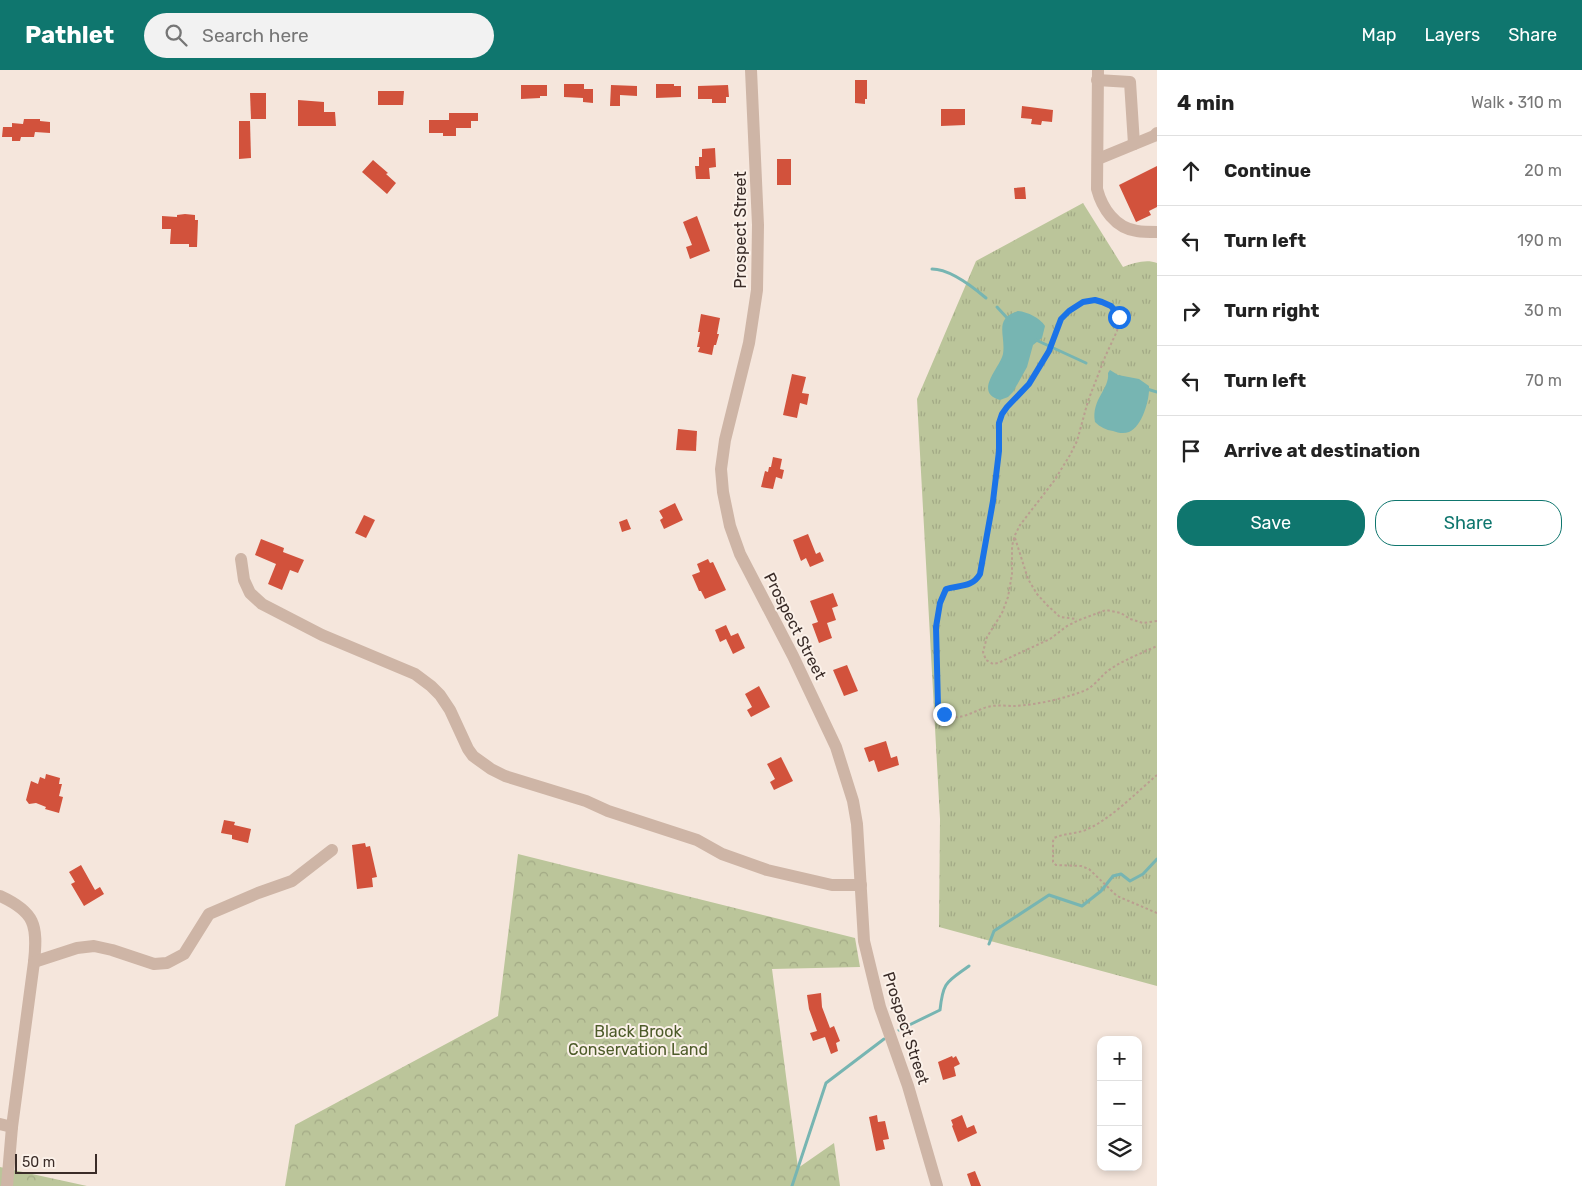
<!DOCTYPE html>
<meta charset="utf-8">
<style>
body{margin:0;font-family:Rubik,sans-serif;background:#f2f2f2;color:#222}
.controls{position:absolute;right:15px;bottom:15px;display:grid;overflow:hidden;border-radius:10px;box-shadow:0 2px 8px #0003}
.controls button{width:45px;height:45px;display:grid;place-items:center;padding:0;border:0;border-bottom:1px solid #e0e0e0;background:#fff;color:#222;font:25px sans-serif}
.scale{position:absolute;left:15px;bottom:12px;width:82px;box-sizing:border-box;padding-left:5px;border:2px solid #3a2c28;border-top:0;font-size:14px;line-height:18px;white-space:nowrap;color:#3a2c28;-webkit-text-stroke:4px #fbf1e9;paint-order:stroke}
.stop{position:absolute;width:15px;height:15px;margin:-11px;border:4px solid #1a73e8;border-radius:50%;background:#fff}
.stop.end{background:#1a73e8;border-color:#fff;box-shadow:0 1px 5px #0008}
.list{margin:0;padding:0;list-style:none}
h2{display:flex;justify-content:space-between;align-items:center;height:65px;margin:0;padding:0 20px;font-size:21px}
h2 small{font-size:16px;font-weight:400;color:#767676}
.list li{display:grid;grid-template-columns:32px 1fr auto;gap:15px;align-items:center;box-sizing:border-box;height:70px;padding:0 20px;border-top:1px solid #e0e0e0}
.list b{display:block;font-size:19px;white-space:nowrap}
.list em{font-size:16px;font-style:normal;color:#767676}
.actions{display:flex;gap:10px;padding:15px 20px}
.actions a{flex:1;padding:11px 0;border:1px solid #0f766e;border-radius:20px;text-align:center;font-size:18px;color:#0f766e}
.actions .main{background:#0f766e;color:#fff}
.icon{flex:none;width:28px;height:28px;fill:none;stroke:currentColor;stroke-width:2;stroke-linecap:round;stroke-linejoin:round}
.map{position:relative;flex:none;width:1157px;height:1116px;overflow:hidden}
header{display:flex;align-items:center;gap:30px;box-sizing:border-box;height:70px;padding:0 25px;background:#0f766e;color:#fff}
header strong{font-size:24px}
nav{display:flex;gap:28px;margin-inline-start:auto;font-size:18px}
.search{width:350px;height:45px;background:#f2f2f2;display:flex;align-items:center;gap:12px;box-sizing:border-box;padding:0 18px;border-radius:28px;color:#767676;font-size:19px}
main{display:flex}
aside{flex:1;background:#fff}
.map>svg:first-child{display:block}
</style>
<header>
<strong>Pathlet</strong>
<div class="search"><svg class="icon" aria-label="search" viewBox="0 0 24 24"><circle cx="10" cy="10" r="6"/><path d="M15 15l6 6"/></svg>Search here</div>
<nav><a>Map</a><a>Layers</a><a>Share</a></nav>
</header>
<main>
<div class="map">
<svg width="1157" height="1116" viewBox="0 0 1157 1116">
<defs>
<pattern id="grass-tufts" width="24" height="20" patternUnits="userSpaceOnUse" patternTransform="scale(1.25)"><rect width="24" height="20" fill="#bbc59a"/><path d="M3 7l-1-3M5 7V3M7 7l1-3M15 17l-1-3M17 17v-4M19 17l1-3" fill="none" stroke="#a2a985"/></pattern>
<pattern id="forest-crowns" width="20" height="18" patternUnits="userSpaceOnUse" patternTransform="scale(1.25)"><rect width="20" height="18" fill="#bbc59a"/><path d="M2 6a3 3 0 1 1 6 0M12 15a3 3 0 1 1 6 0" fill="none" stroke="#a2a985"/></pattern>
</defs>
<rect width="100%" height="100%" fill="#f5e6dc"/>
<!-- grass -->
<path fill="url(#grass-tufts)" d="M1083,133L1123,197C1134,193 1146,189 1157,193V916L939,857L940,749L917,329L976,191Z"/>
<!-- forest -->
<g fill="url(#forest-crowns)">
<polygon points="518,784 855,868 860,897 772,899 798,1098 834,1073 840,1116 285,1116 295,1055 498,946"/>
<polygon points="0,1097 87,1116 0,1116"/>
</g>
<!-- water -->
<g fill="#77b5b2">
<path d="M1018,241C1028,242 1040,248 1045,256L1042,268L1033,275L1027,297L1013,322L1008,327L1000,330C973,322 1000,298 1003,284C1006,265 993,249 1018,241Z"/>
<path d="M1110,300L1118,305L1139,309L1149,316C1150,329 1142,357 1129,362C1124,364 1118,363 1113,361C1106,360 1100,357 1095,352C1091,329 1110,319 1108,303Z"/>
</g>
<g fill="none" stroke-linecap="round" stroke-linejoin="round">
<!-- stream -->
<g stroke="#77b5b2" stroke-width="3">
<path d="M932,199C949,199 973,217 986,228"/>
<polyline points="997,237 1009,250"/>
<polyline points="1036,270 1086,293"/>
<polyline points="1147,319 1157,322"/>
<polyline points="989,874 994,861 1049,825 1082,836 1101,821 1113,806 1121,804 1130,811 1143,804 1157,789"/>
<path d="M899,960L940,940C943,911 947,912 969,896"/>
<polyline points="792,1116 826,1013 884,969"/>
</g>
</g>
<!-- building -->
<g fill="#d2523c">
<polygon points="855,10 867,10 867,29 865,29 865,34 855,33"/>
<polygon points="564,14 584,14 584,19 593,19 593,33 583,32 583,28 564,27"/>
<polygon points="656,14 674,14 674,16 681,16 681,27 656,28"/>
<polygon points="521,15 547,15 547,26 540,26 540,28 521,29"/>
<polygon points="611,15 637,16 637,26 620,25 620,36 610,36"/>
<polygon points="728,15 729,27 726,27 726,33 712,33 712,29 698,29 698,16"/>
<polygon points="378,21 404,21 403,35 378,35"/>
<polygon points="250,23 266,23 266,49 251,49"/>
<polygon points="298,30 324,32 324,42 335,42 336,56 298,56"/>
<polygon points="1022,36 1053,40 1052,52 1042,51 1041,55 1031,54 1032,49 1021,48"/>
<polygon points="941,39 965,39 965,55 941,56"/>
<polygon points="449,43 478,43 478,51 471,51 471,58 456,58 456,66 443,66 443,63 429,63 429,50 449,50"/>
<polygon points="24,49 40,49 40,51 50,52 50,63 35,62 34,67 21,67 20,71 12,71 12,67 2,67 3,57 12,57 12,53 23,54"/>
<polygon points="239,51 250,51 251,88 239,89"/>
<polygon points="715,78 716,97 709,98 710,109 696,109 695,96 699,96 699,87 702,87 702,79"/>
<rect x="777" y="89" width="14" height="26"/>
<polygon points="373,90 388,103 386,104 396,113 387,124 362,102"/>
<polygon points="1157,96 1157,137 1149,141 1151,145 1136,152 1119,115"/>
<polygon points="1025,117 1026,129 1015,129 1014,118"/>
<polygon points="185,144 195,145 195,150 198,150 197,177 189,177 189,174 170,174 171,159 162,159 162,146 177,147 177,145"/>
<polygon points="697,146 710,181 690,189 686,177 692,175 683,152"/>
<polygon points="701,244 720,248 717,264 719,264 716,275 714,275 712,285 698,282 700,277 697,277 700,262 698,262"/>
<polygon points="792,304 806,307 802,323 809,324 807,335 800,333 797,348 783,345"/>
<polygon points="678,359 697,361 696,381 676,380"/>
<polygon points="773,387 782,389 780,399 784,400 782,409 776,407 773,419 761,417 765,401 768,402 769,397 771,397"/>
<polygon points="675,433 683,450 664,459 660,450 663,448 659,441"/>
<polygon points="364,445 375,450 366,468 355,463"/>
<polygon points="627,449 631,459 622,462 619,452"/>
<polygon points="808,464 816,484 820,482 824,491 810,497 806,488 801,491 793,470"/>
<polygon points="261,469 284,478 283,482 304,490 298,503 290,500 282,520 268,514 276,494 255,485"/>
<polygon points="708,489 710,493 713,492 726,520 705,529 701,521 699,521 692,505 700,502 697,494"/>
<polygon points="833,523 838,536 832,538 836,550 827,553 832,568 819,573 812,554 818,552 810,531"/>
<polygon points="726,555 731,566 738,563 745,578 733,584 726,569 720,572 715,560"/>
<polygon points="847,595 858,621 844,626 833,600"/>
<polygon points="759,616 770,637 751,647 747,640 752,637 745,624"/>
<polygon points="886,671 891,688 897,686 899,695 878,702 874,690 869,692 864,678"/>
<polygon points="781,687 793,711 774,720 770,712 775,709 767,694"/>
<polygon points="46,704 60,708 59,714 62,714 59,726 63,727 59,743 45,739 46,737 36,733 29,734 26,730 31,711 38,714 40,707 45,709"/>
<polygon points="224,750 235,752 234,755 251,759 248,773 232,769 232,765 221,763"/>
<polygon points="365,773 366,777 370,776 377,807 372,808 373,817 357,819 352,775"/>
<polygon points="81,795 95,820 100,817 104,824 84,836 71,814 75,812 69,802"/>
<polygon points="821,923 822,937 830,958 834,956 840,971 836,973 838,981 831,984 825,967 813,971 810,963 817,961 809,939 807,925"/>
<polygon points="952,986 953,988 956,986 960,994 954,997 956,1006 943,1010 938,992"/>
<polygon points="877,1045 878,1052 885,1051 889,1069 883,1070 885,1079 876,1081 869,1047"/>
<polygon points="962,1045 967,1058 974,1055 977,1063 958,1072 952,1056 953,1055 951,1050"/>
<polygon points="975,1101 981,1116 971,1116 967,1104"/>
</g>
<g fill="none" stroke-linecap="round" stroke-linejoin="round">
<!-- path -->
<g stroke="#ba9e90" stroke-width="2" stroke-dasharray="2.5 2.5" stroke-linecap="butt">
<polyline points="1015,468 1028,509 1037,524 1047,535 1060,547 1077,549"/>
<path d="M1157,551L1143,553L1130,549L1121,543L1106,540L1079,550L1067,556L1050,569L998,593L993,594L986,590L983,582L987,567L1002,543L1008,527L1012,504V476L1015,465L1020,455L1054,411L1070,385L1077,371L1088,331L1105,287L1117,261L1119,253L1118,245L1115,239L1106,233L1095,230L1085,231L1066,244L1058,255L1052,274L1046,287L1029,314L1007,337L1001,344L999,353V381L993,431L981,500C974,519 961,514 946,519C931,536 938,576 938,597C938,608 934,635 942,642C957,656 976,638 992,636C1000,635 1008,636 1015,636C1036,635 1067,628 1086,620C1097,614 1102,604 1112,598C1126,589 1142,583 1157,576"/>
<path d="M1157,705C1137,722 1113,747 1088,759C1077,764 1065,763 1054,768L1053,771V792L1056,795L1081,796L1089,799L1117,826L1157,843"/>
</g>
<!-- minor -->
<g stroke="#ceb5a6" stroke-width="12">
<polyline points="751,0 758,155 757,220 749,273 725,370 721,399 723,422 730,456 740,484 793,586 836,677 853,731 857,754 864,871 880,937 908,1016 937,1116"/>
<path d="M1098,0L1097,119C1102,138 1115,158 1137,161C1143,162 1150,162 1157,162"/>
<polyline points="1097,10 1130,12 1134,74"/>
<polyline points="1098,89 1154,66 1157,63"/>
<polyline points="241,489 244,510 250,523 262,534 322,565 415,604 431,616 440,625 450,640 468,679 473,686 491,699 505,706 586,731 608,741 697,770 722,784 767,800 832,815 861,815"/>
<path d="M0,826C35,842 38,855 34,892L12,1057L7,1116"/>
<polyline points="34,892 77,878 94,876 112,880 154,894 167,893 184,884 209,844 258,823 292,811 332,780"/>
<polyline points="0,1054 12,1057"/>
</g>
</g>
<g fill="none" stroke-linecap="round" stroke-linejoin="round">
<!-- route -->
<path stroke="#1a73e8" stroke-width="6" d="M944,644L938,636L936,557L940,533L946,519C959,515 972,518 980,504L993,431L999,381V353L1002,344L1007,337L1029,314L1049,281L1061,249L1069,241L1083,232L1095,230L1102,232L1111,236L1117,243L1119,247"/>
</g>
<g text-anchor="middle" dominant-baseline="central" stroke-width="4" stroke-linejoin="round" paint-order="stroke">
<!-- street labels -->
<g font-size="16" fill="#3a2c28" stroke="#fbf1e9">
<text transform="translate(740 160) rotate(-90)">Prospect Street</text>
<text transform="translate(795 556) rotate(63)">Prospect Street</text>
<text transform="translate(906 958) rotate(72)">Prospect Street</text>
</g>
<!-- park labels -->
<g font-size="16" fill="#4d5b29" stroke="#fbf1e9">
<text x="638" y="961">Black Brook<tspan x="638" dy="18">Conservation Land</tspan></text>
</g>
</g>
</svg>
<div class="controls">
<button>+</button>
<button>−</button>
<button><svg class="icon" aria-label="layers" viewBox="0 0 24 24"><path d="M12 4l9 5-9 5-9-5zM3 14l9 5 9-5"/></svg></button>
</div>
<div class="scale">50 m</div>
<div class="stop" style="left:1119px;top:247px"></div>
<div class="stop end" style="left:944px;top:644px"></div>
</div>
<aside>
<h2>4 min<small>Walk · 310 m</small></h2>
<ul class="list">
<li><svg class="icon" aria-label="ahead" viewBox="0 0 24 24"><path d="M12 20V5M6 11l6-6 6 6"/></svg><div><b>Continue</b></div><em>20 m</em></li>
<li><svg class="icon" aria-label="left" viewBox="0 0 24 24"><path d="M17 20v-9H6M10 6l-5 5 5 5"/></svg><div><b>Turn left</b></div><em>190 m</em></li>
<li><svg class="icon" aria-label="right" viewBox="0 0 24 24"><path d="M7 20v-9h11M14 6l5 5-5 5"/></svg><div><b>Turn right</b></div><em>30 m</em></li>
<li><svg class="icon" aria-label="left" viewBox="0 0 24 24"><path d="M17 20v-9H6M10 6l-5 5 5 5"/></svg><div><b>Turn left</b></div><em>70 m</em></li>
<li><svg class="icon" aria-label="arrive" viewBox="0 0 24 24"><path d="M6 21V4h12l-3 4 3 4H6"/></svg><div><b>Arrive at destination</b></div></li>
</ul>
<div class="actions"><a class="main">Save</a><a>Share</a></div>
</aside>
</main>
